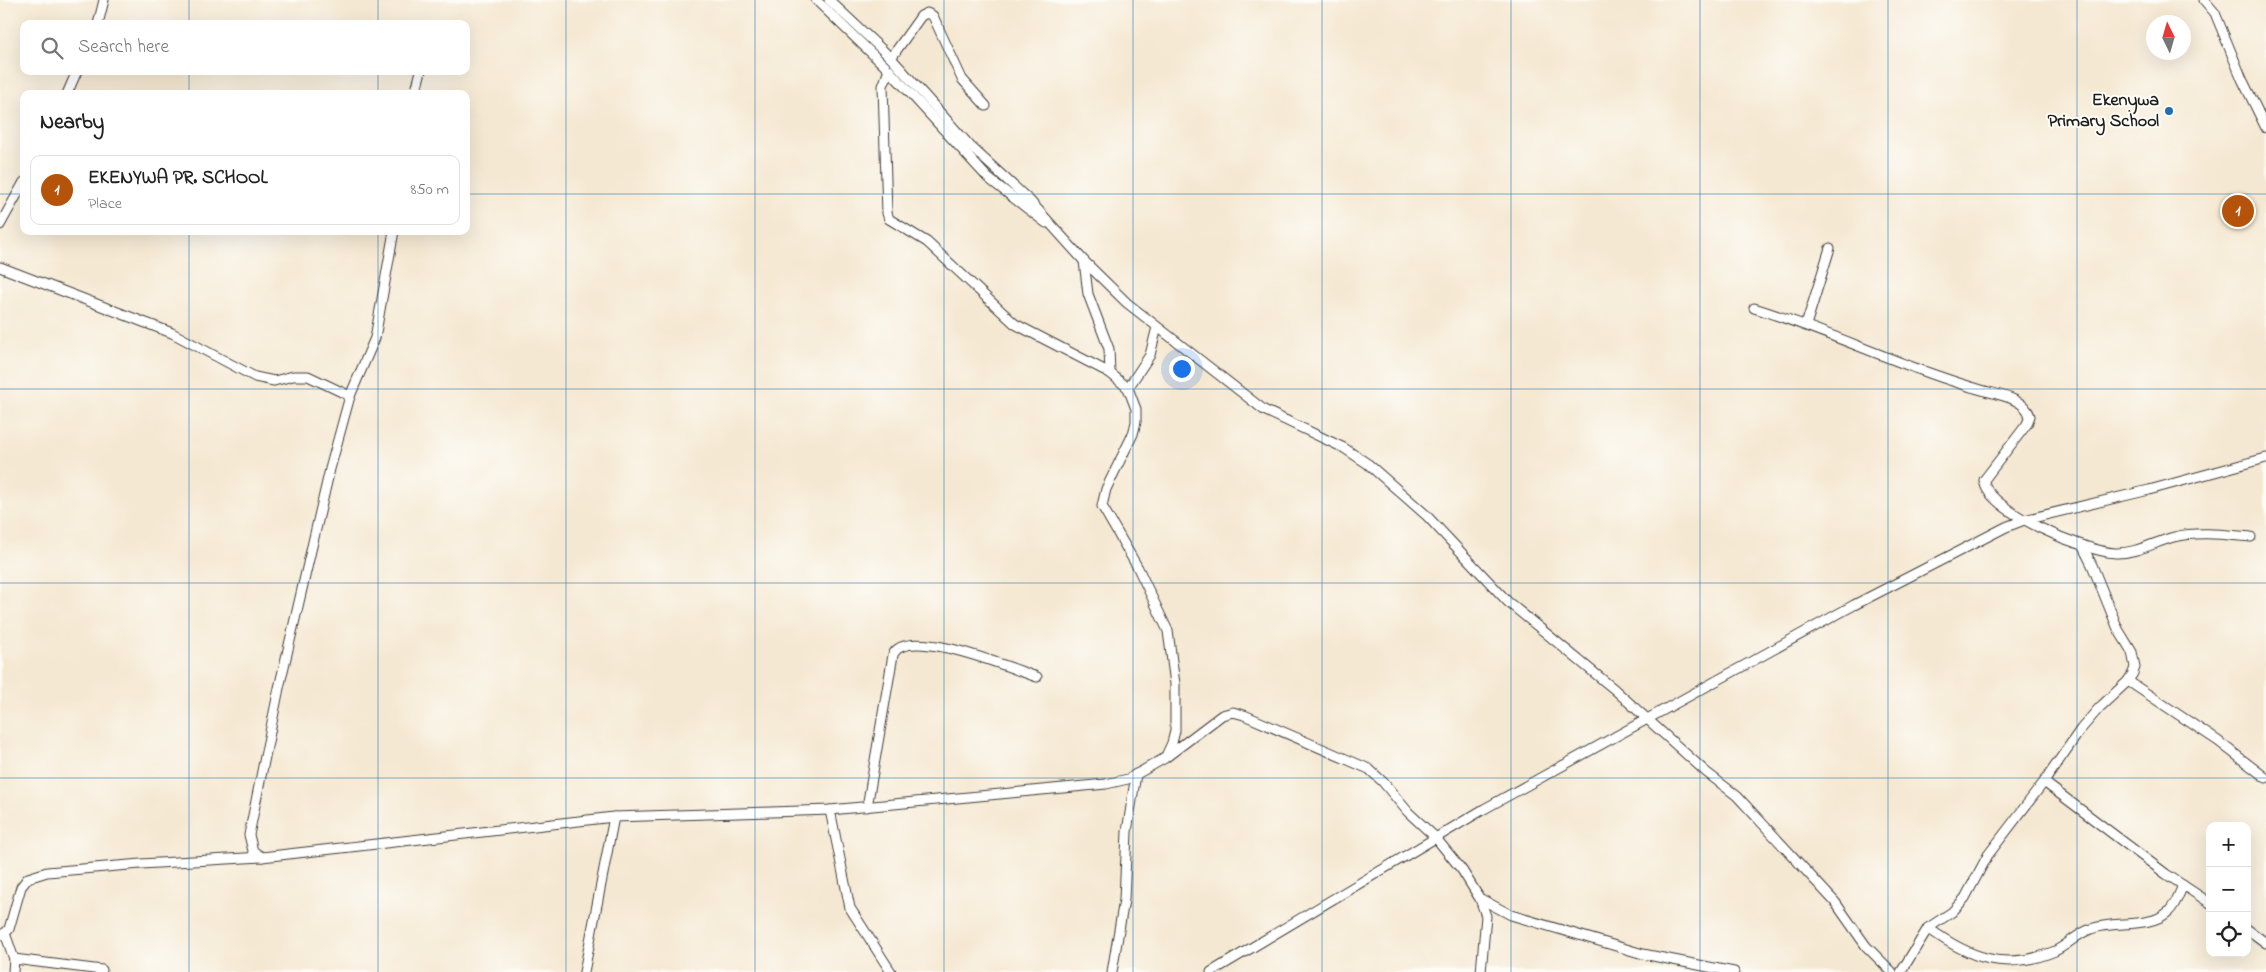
<!DOCTYPE html>
<meta charset="utf-8">
<style>
body{margin:0;font-family:"Indie Flower",sans-serif;background:#f6f6f6;color:#222}
.controls{position:absolute;right:15px;bottom:15px;display:grid;overflow:hidden;border-radius:10px;box-shadow:0 5px 20px #0002}
.controls button{width:45px;height:45px;display:grid;place-items:center;padding:0;border:0;border-bottom:1px solid #e0e0e0;background:#fff;color:#222;font:25px sans-serif}
.compass{position:absolute;left:2146px;top:15px;width:45px;height:45px;border-radius:50%;background:#fff;box-shadow:0 5px 20px #0002;rotate:355deg}
.you{position:absolute;left:1181px;top:368px;width:18px;height:18px;margin:-12px;border:4px solid #fff;border-radius:50%;background:#1a73e8;box-shadow:0 0 0 8px #1a73e833}
.badge{display:grid;place-items:center;width:32px;height:32px;border-radius:50%;background:#b45309;color:#fff;font-size:16px;font-weight:700}
.pin{position:absolute;translate:-50% -50%;border:2px solid #fff;box-shadow:0 1px 5px #0006}
.list{margin:0;padding:0;list-style:none}
h2{display:flex;justify-content:space-between;align-items:center;height:65px;margin:0;padding:0 20px;font-size:21px}
h2 small{font-size:16px;font-weight:400;color:#767676}
.list li{display:grid;grid-template-columns:32px 1fr auto;gap:15px;align-items:center;box-sizing:border-box;height:70px;margin:0 10px 10px;padding:0 10px;border:1px solid #e0e0e0;border-radius:10px}
.list b{display:block;font-size:19px;white-space:nowrap}
.list p{margin:0;font-size:16px;white-space:nowrap;color:#767676}
.list em{font-size:16px;font-style:normal;color:#767676}
.icon{flex:none;width:28px;height:28px;fill:none;stroke:currentColor;stroke-width:2;stroke-linecap:round;stroke-linejoin:round}
.map{position:relative;flex:none;width:2266px;height:972px;overflow:hidden}
.search{position:absolute;background:#fff;box-shadow:0 5px 20px #0002;left:20px;top:20px;width:450px;height:55px;display:flex;align-items:center;gap:12px;box-sizing:border-box;padding:0 18px;border-radius:10px;color:#767676;font-size:19px}
.panel{position:absolute;background:#fff;box-shadow:0 5px 20px #0002;left:20px;top:90px;width:450px;height:145px;border-radius:10px}
.map>svg:first-child{display:block}
</style>
<div class="map">
<svg width="2266" height="972" viewBox="0 0 2266 972">
<rect width="100%" height="100%" fill="#fdfcf7"/>
<filter id="ink" filterUnits="userSpaceOnUse"><feTurbulence type="fractalNoise" baseFrequency=".02" numOctaves="2"/><feDisplacementMap in="SourceGraphic" scale="10" xChannelSelector="R" yChannelSelector="G"/><feConvolveMatrix kernelMatrix="1 2 1 2 8 2 1 2 1" color-interpolation-filters="sRGB"/></filter>
<filter id="wash" filterUnits="userSpaceOnUse"><feTurbulence type="fractalNoise" baseFrequency=".0096" numOctaves="4" result="noise"/><feDisplacementMap in="SourceGraphic" scale="20" xChannelSelector="R" yChannelSelector="G"/><feGaussianBlur stdDeviation="1.12" result="paint"/><feColorMatrix in="noise" values="0 0 0 0 0 0 0 0 0 0 0 0 0 0 0 0 0 1.4 0 .05"/><feComposite in="paint" operator="in"/></filter>
<g filter="url(#wash)">
<rect width="100%" height="100%" fill="#f5e8d2"/>
</g>
<g filter="url(#ink)">
<g fill="none" stroke-linecap="round" stroke-linejoin="round">
<!-- minor casing -->
<g stroke="#3d3b37" stroke-width="11">
<g id="minor">
<polyline points="816,0 889,70 988,178 1046,223"/>
<polyline points="829,0 891,58 970,146 1030,201 1084,261 1127,303 1264,410 1344,448 1368,464 1426,515 1508,602 1614,689 1706,772 1737,796 1835,902 1866,946 1892,972"/>
<polyline points="2204,0 2215,13 2242,79 2266,128"/>
<polyline points="98,24 104,0"/>
<polyline points="891,58 921,16 927,13 933,16 962,79 986,106"/>
<polyline points="889,70 883,86 887,213 889,219 927,242 1015,324 1110,373 1128,388 1136,409 1136,422 1133,434 1106,489 1102,506 1138,568 1168,631 1175,684 1175,731 1172,743 1166,756"/>
<polyline points="67,94 77,71"/>
<polyline points="415,94 421,71"/>
<polyline points="0,225 24,182"/>
<polyline points="1084,261 1088,294 1109,349 1110,373"/>
<polyline points="0,267 172,333 255,377 274,381 293,376 308,376 350,396"/>
<path d="M1754,308C1832,332 1906,369 1985,391C2000,395 2025,399 2030,416L2027,424L1984,480C1986,511 2087,552 2115,553C2135,554 2155,542 2174,537C2199,531 2226,535 2251,537"/>
<polyline points="1806,325 1830,248"/>
<polyline points="1128,388 1150,355 1157,327"/>
<polyline points="2128,681 2218,741 2266,778"/>
<polyline points="2044,782 2166,874 2210,903"/>
<path d="M867,807L893,655C906,624 1012,669 1037,677"/>
<polyline points="830,810 850,908 891,972"/>
<polyline points="262,857 253,851 249,835 279,688 330,469 350,396 375,338 394,231"/>
<polyline points="1481,899 1511,915 1643,954 1734,972"/>
<path d="M1928,928C1969,958 2005,972 2055,951C2068,945 2078,933 2091,929C2114,920 2149,929 2168,912C2176,905 2179,894 2183,885"/>
<polyline points="2247,929 2266,943"/>
<polyline points="5,933 14,959 13,972"/>
<polyline points="0,935 5,933 9,929 21,887 28,878 47,872 141,864 262,857 614,817 830,810 1106,784 1128,779 1165,758 1222,715 1233,712 1244,715 1369,769 1383,782 1408,812 1435,837 1462,870 1480,899 1486,916 1481,972"/>
<polyline points="14,959 102,970"/>
<polyline points="584,972 614,817"/>
<polyline points="1112,972 1124,900 1127,832 1136,774"/>
<polyline points="1211,972 1484,809 1854,605 2006,527 2024,520 2149,490 2266,458"/>
<polyline points="1901,972 1928,928 1952,912 1965,898 1988,855 2044,782 2081,729 2099,708 2128,681 2133,673 2135,667 2132,652 2118,629 2092,565 2082,545"/>
</g>
</g>
<!-- minor -->
<use href="#minor" stroke="#fff" stroke-width="9"/>
</g>
</g>
<!-- grid -->
<path fill="none" stroke="#1f6fb2" stroke-width="1" stroke-opacity="0.55" d="M189,0V24M378,0V24M566,0V972M755,0V972M944,0V972M1133,0V972M1322,0V972M1511,0V972M1700,0V972M1888,0V972M2077,0V972M189,71V94M378,71V94M0,194H24M466,194H2266M189,231V972M378,231V972M0,389H2266M0,583H2266M0,778H2266"/>
<!-- markers -->
<circle fill="#1f6fb2" stroke="#fdfcf7" stroke-width="2" cx="2169" cy="111" r="5"/>
<g text-anchor="middle" dominant-baseline="central" stroke-width="4" stroke-linejoin="round" paint-order="stroke">
<!-- poi labels -->
<g font-size="18" font-weight="bold" fill="#1c1c1c" stroke="#fdfcf7" text-anchor="end">
<text x="2159" y="101">Ekenywa<tspan x="2159" dy="21">Primary School</tspan></text>
</g>
</g>
</svg>
<div class="controls">
<button>+</button>
<button>−</button>
<button><svg class="icon" aria-label="locate" viewBox="0 0 24 24"><circle cx="12" cy="12" r="6"/><path d="M12 2v4M12 18v4M2 12h4M18 12h4"/></svg></button>
</div>
<svg class="compass" viewBox="-18 -18 36 36"><path d="M0-13l5 13h-10z" fill="#e53935"/><path d="M0 13l5-13h-10z" fill="#767676"/></svg>
<div class="you"></div>
<div class="pin badge" style="left:2238px;top:211px">1</div>
<div class="search"><svg class="icon" aria-label="search" viewBox="0 0 24 24"><circle cx="10" cy="10" r="6"/><path d="M15 15l6 6"/></svg>Search here</div>
<section class="panel">
<h2>Nearby<small></small></h2>
<ul class="list">
<li><span class="badge">1</span><div><b>EKENYWA PR. SCHOOL</b><p>Place</p></div><em>850 m</em></li>
</ul>
</section>
</div>
